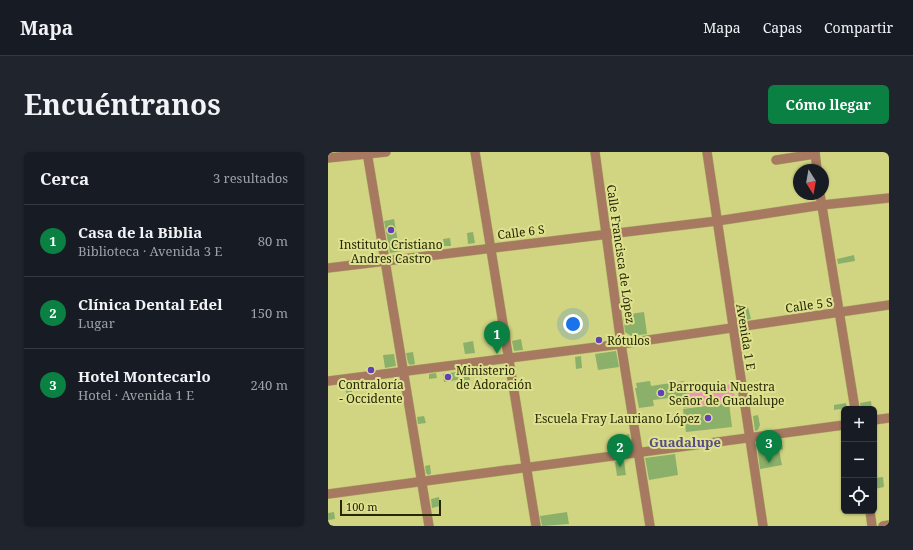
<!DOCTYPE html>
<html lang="es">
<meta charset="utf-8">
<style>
body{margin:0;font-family:"Noto Serif",serif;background:#20242c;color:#f1f3f6}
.controls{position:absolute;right:12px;bottom:12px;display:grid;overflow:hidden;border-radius:6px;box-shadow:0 1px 3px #0004}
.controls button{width:36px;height:36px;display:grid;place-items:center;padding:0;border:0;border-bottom:1px solid #363941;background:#171b24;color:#f1f3f6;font:20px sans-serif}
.compass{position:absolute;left:465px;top:12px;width:36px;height:36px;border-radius:50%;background:#171b24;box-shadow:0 1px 3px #0004;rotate:169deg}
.scale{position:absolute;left:12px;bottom:10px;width:101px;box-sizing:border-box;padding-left:4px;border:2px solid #262704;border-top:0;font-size:11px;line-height:14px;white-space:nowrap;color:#262704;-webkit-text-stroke:3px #dee28f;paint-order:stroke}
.you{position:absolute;left:245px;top:172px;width:14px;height:14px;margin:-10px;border:3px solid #fff;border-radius:50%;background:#1a73e8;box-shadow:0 0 0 6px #1a73e833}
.badge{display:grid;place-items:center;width:26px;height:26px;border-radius:50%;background:#0b8043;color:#fff;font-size:13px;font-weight:700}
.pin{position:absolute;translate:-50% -33px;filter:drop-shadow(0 1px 2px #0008)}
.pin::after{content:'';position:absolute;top:21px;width:14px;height:12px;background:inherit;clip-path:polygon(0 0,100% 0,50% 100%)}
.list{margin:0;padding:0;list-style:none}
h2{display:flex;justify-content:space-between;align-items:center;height:52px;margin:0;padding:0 16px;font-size:17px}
h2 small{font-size:13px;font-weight:400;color:#9ea1a6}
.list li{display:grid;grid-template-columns:26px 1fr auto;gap:12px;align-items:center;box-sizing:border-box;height:72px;padding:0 16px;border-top:1px solid #363941}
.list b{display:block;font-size:15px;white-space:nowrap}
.list p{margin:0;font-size:13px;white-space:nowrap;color:#9ea1a6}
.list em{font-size:13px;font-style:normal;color:#9ea1a6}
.icon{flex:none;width:22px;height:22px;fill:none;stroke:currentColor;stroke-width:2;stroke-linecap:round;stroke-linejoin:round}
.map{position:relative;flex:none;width:561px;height:374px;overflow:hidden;border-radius:6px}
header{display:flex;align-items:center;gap:24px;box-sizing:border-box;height:56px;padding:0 20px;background:#171b24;border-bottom:1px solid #363941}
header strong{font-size:19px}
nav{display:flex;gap:22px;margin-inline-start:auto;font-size:14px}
.intro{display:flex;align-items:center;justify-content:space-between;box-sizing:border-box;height:96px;padding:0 24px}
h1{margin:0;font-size:28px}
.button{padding:10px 18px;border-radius:6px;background:#0b8043;color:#fff;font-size:14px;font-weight:700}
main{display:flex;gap:24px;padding:0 24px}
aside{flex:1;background:#171b24;border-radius:6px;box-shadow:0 1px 3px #0004}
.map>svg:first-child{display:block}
</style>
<header>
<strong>Mapa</strong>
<nav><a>Mapa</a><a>Capas</a><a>Compartir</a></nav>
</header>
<div class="intro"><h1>Encuéntranos</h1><a class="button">Cómo llegar</a></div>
<main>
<aside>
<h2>Cerca<small>3 resultados</small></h2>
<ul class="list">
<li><span class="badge">1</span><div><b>Casa de la Biblia</b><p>Biblioteca · Avenida 3 E</p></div><em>80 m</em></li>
<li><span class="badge">2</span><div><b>Clínica Dental Edel</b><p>Lugar</p></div><em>150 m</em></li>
<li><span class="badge">3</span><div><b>Hotel Montecarlo</b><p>Hotel · Avenida 1 E</p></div><em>240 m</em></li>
</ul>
</aside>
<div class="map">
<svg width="561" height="374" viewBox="0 0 561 374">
<rect width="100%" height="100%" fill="#d1d582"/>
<!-- green -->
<polygon fill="#ed93bd" points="405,232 407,249 356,256 354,244 358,238"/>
<!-- building -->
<g fill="#8bb069">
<polygon points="288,50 289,55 281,56 280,51"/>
<polygon points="66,67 70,90 93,87 94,96 62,101 56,69"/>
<polygon points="145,80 147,91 140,92 139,81"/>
<polygon points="122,86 123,94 116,94 115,87"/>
<polygon points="526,103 527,109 510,112 509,107"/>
<polygon points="420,155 423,167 417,168 415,156"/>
<polygon points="316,160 319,182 303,184 297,180 295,163"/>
<polygon points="193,187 195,198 186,199 184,189"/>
<polygon points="145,189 147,201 137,202 135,191"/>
<polygon points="288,199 291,215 270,218 267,202"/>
<polygon points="85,200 87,212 82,213 80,211 78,201"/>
<polygon points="66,202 68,214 57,216 55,203"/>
<polygon points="253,204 254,216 248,217 247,205"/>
<polygon points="140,218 142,228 135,229 135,227 116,230 115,222"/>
<polygon points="108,221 109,226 101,227 101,222"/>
<polygon points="322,229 323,234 356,229 359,244 325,248 326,254 311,256 307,236 309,236 308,231"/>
<polygon points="23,232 25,246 19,247 17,233"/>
<polygon points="543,249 544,257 533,257 532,251"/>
<polygon points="401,251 404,275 358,280 355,257"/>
<polygon points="518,251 519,256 506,258 506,253"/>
<polygon points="430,263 432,273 430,278 427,279 425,264"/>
<polygon points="96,264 98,271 90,272 89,265"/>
<polygon points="301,282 303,294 299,295 297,283"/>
<polygon points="453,287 455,297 451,298 454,313 432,317 429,291"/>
<polygon points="347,302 350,323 321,328 317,306"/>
<polygon points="296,309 298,323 289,324 287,310"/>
<polygon points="102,313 103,322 100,323 98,321 97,314"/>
<polygon points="555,325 556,335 546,337 546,326"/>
<polygon points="111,345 112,354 104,356 103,347"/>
<polygon points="6,360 7,367 0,368 0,361"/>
<polygon points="239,360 241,372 214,374 212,364"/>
</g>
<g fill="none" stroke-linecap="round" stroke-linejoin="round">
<!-- minor casing -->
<g stroke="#afb269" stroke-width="10">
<g id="minor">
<polyline points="39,0 101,374"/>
<polyline points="147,0 208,374"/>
<polyline points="267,0 293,192 322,374"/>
<polyline points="379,0 435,374"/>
<polyline points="487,0 489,18"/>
<polyline points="0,6 58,0"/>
<polyline points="448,8 487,2"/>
<polyline points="492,42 527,257"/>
<polyline points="0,116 389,69 494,53 561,46"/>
<polyline points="0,229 293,192 561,153"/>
<polyline points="546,268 561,266"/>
<polyline points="0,342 516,273"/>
<polyline points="542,359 544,374"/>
<polyline points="555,374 561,373"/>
</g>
</g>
<!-- minor -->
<use href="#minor" stroke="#a67960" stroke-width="9"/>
</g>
<!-- markers -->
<g fill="#6240b8" stroke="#dee28f" stroke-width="1.5">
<circle cx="63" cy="78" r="4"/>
<circle cx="271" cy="188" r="4"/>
<circle cx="43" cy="218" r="4"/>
<circle cx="120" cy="225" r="4"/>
<circle cx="333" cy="241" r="4"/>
<circle cx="380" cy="266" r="4"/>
</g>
<g text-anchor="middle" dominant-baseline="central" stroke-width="4" stroke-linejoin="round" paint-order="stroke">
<!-- street labels -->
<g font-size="12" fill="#262704" stroke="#dee28f">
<text transform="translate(193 80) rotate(-7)">Calle 6 S</text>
<text transform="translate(293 102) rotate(82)">Calle Francisca de López</text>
<text transform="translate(481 153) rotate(-8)">Calle 5 S</text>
<text transform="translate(418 185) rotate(81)">Avenida 1 E</text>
</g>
<!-- poi labels -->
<g font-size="12" fill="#262704" stroke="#dee28f" text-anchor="start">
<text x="63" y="92" text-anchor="middle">Instituto Cristiano<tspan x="63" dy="14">Andres Castro</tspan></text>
<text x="279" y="188">Rótulos</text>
<text x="128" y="218">Ministerio<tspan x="128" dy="14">de Adoración</tspan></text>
<text x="43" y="232" text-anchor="middle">Contraloría<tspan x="43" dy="14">- Occidente</tspan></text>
<text x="341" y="234">Parroquia Nuestra<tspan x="341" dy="14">Señor de Guadalupe</tspan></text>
<text x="372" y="266" text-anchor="end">Escuela Fray Lauriano López</text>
</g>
<!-- neighbourhood labels -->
<g font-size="13" font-weight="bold" fill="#564a88" stroke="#dee28f">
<text x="357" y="290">Guadalupe</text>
</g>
</g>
</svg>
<div class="controls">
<button>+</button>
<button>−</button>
<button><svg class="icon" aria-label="locate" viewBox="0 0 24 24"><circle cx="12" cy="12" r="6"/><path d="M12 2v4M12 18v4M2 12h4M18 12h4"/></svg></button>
</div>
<svg class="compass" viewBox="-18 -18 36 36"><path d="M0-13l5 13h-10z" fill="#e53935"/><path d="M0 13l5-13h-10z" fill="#9ea1a6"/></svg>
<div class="scale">100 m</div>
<div class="you"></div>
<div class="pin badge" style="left:169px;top:202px">1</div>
<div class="pin badge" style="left:292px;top:315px">2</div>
<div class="pin badge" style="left:441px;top:311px">3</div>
</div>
</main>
